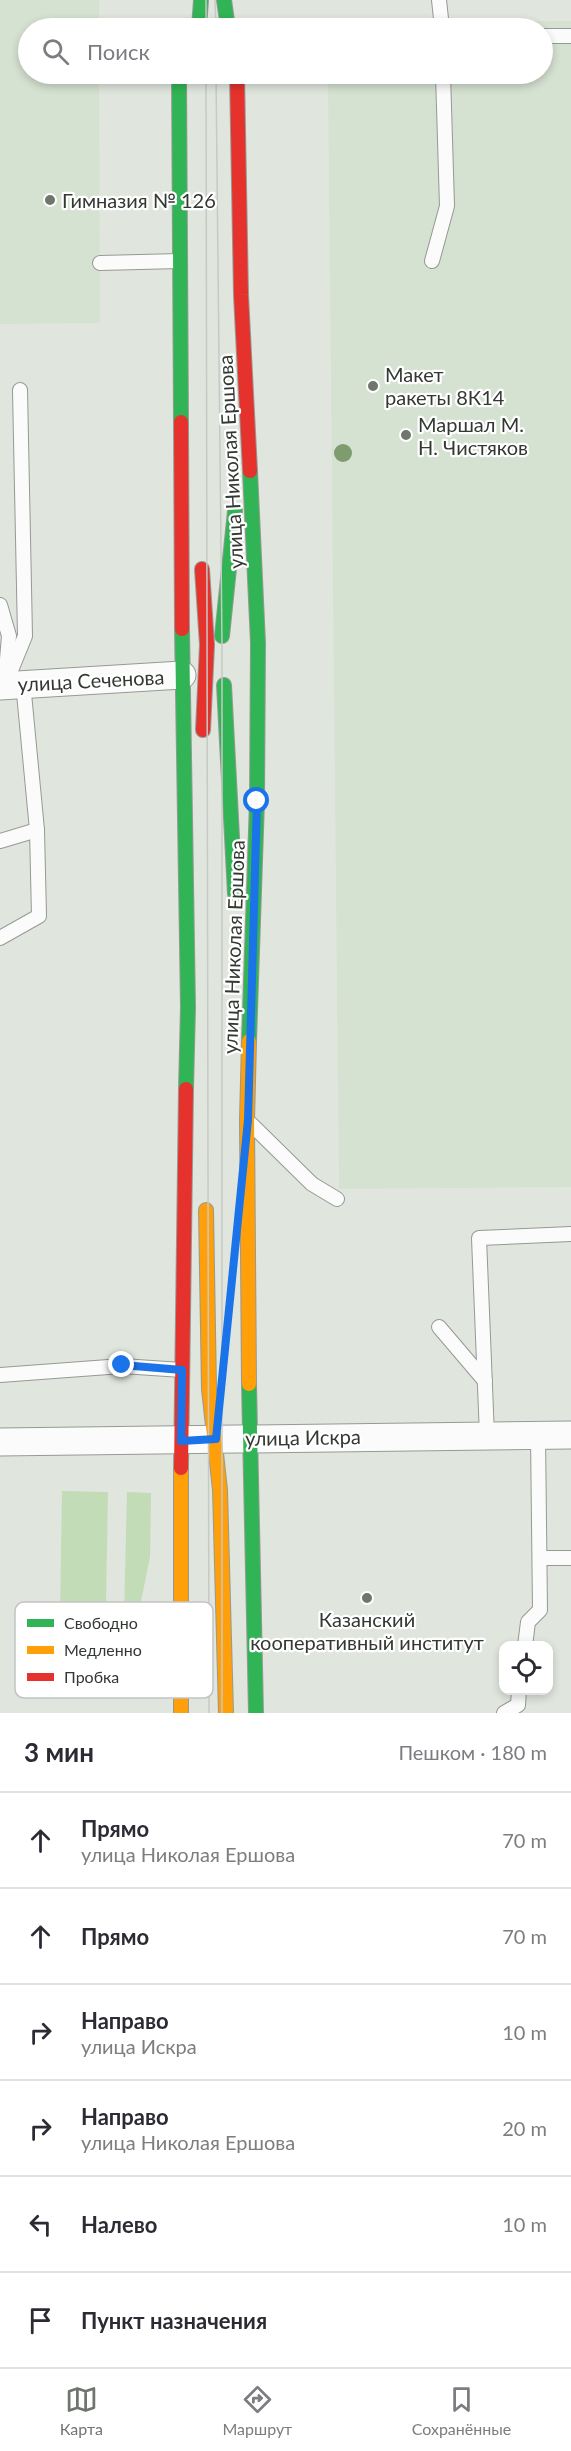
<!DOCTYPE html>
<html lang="ru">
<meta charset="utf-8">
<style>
body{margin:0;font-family:Lato,sans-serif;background:#f7f7f7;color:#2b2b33}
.controls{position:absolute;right:18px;bottom:18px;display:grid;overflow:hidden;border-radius:12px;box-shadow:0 3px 9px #0003}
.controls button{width:54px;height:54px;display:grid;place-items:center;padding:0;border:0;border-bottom:2px solid #e1e1e2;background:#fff;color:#2b2b33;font:30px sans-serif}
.stop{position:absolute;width:18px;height:18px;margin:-14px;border:4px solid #1a73e8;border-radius:50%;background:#fff}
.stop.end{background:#1a73e8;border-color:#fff;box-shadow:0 2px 6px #0008}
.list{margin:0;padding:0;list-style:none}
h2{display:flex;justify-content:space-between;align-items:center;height:78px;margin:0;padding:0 24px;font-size:26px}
h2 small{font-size:20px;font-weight:400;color:#7c7c81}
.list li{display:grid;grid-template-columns:39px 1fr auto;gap:18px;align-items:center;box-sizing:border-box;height:96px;padding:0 24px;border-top:2px solid #e1e1e2}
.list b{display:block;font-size:22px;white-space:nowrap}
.list p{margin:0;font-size:20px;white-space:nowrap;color:#7c7c81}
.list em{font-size:20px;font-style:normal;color:#7c7c81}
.icon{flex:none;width:33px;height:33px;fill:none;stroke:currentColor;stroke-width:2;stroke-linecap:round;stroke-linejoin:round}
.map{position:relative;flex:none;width:571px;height:1713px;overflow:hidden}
.search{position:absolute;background:#fff;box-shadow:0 3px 9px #0003;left:18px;right:18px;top:18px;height:66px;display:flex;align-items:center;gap:15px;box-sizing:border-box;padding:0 21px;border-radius:33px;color:#7c7c81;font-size:22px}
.sheet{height:654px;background:#fff}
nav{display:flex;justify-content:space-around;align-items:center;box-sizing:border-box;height:84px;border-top:2px solid #e1e1e2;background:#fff;font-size:16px;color:#7c7c81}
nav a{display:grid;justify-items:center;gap:3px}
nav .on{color:#70756e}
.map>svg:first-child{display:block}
</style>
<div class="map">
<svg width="571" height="1713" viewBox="0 0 571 1713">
<rect width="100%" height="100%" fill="#e0e6de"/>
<!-- built -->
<g fill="#d5e1d1">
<polygon points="0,0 99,0 99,28 28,28 28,74 99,74 100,323 0,324"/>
<polygon points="571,21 571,1187 339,1189 328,78 357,76 357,74 542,74 542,28 357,28 357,22"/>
</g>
<!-- green -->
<g fill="#c1dcb6">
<polygon points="62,1491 108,1492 105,1660 91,1680 59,1679"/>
<polygon points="127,1492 151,1493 150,1557 138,1616 124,1616"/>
</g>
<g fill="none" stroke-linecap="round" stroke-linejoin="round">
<!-- lane casing -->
<g stroke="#959a94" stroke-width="16">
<g id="lane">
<polyline points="439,0 442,28"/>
<polyline points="542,36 571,36"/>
<polyline points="432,261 447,206 443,74"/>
<polyline points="100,263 180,261"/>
<polyline points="0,605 9,636 6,671"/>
<polyline points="5,685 25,636 20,390"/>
<polyline points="0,841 37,830"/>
<polyline points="0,938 39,916 37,830 23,683"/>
<polyline points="251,1124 312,1184 337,1199"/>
<polyline points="439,1327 485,1381"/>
<polyline points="0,1375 122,1366 182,1370"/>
<polyline points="487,1436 479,1238 571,1234"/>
<polyline points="540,1558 571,1558"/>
<polyline points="525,1646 528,1622 540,1610 538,1435"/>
<polyline points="504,1713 518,1705 519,1690"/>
</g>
</g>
<!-- street casing -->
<g stroke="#959a94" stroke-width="29">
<g id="street">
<polyline points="0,686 182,675"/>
<polyline points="0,1442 571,1435"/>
</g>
</g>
<!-- fast casing -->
<g stroke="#959a94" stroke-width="16">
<g id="fast">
<polyline points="224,0 228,28"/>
<polyline points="199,28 201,0"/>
<polyline points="179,74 181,422"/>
<polyline points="182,629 188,1007 186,1089"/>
<polyline points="222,636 235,511"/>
<polyline points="224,685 235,894"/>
<polyline points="249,1041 257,801 258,643 250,471"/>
<polyline points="249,1384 256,1713"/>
</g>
</g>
<!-- slow casing -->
<g stroke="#959a94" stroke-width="16">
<g id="slow">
<polyline points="249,1041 247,1120 249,1384"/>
<polyline points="206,1210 209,1389 220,1490 226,1713"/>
<polyline points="181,1468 181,1713"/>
</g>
</g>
<!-- jam casing -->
<g stroke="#959a94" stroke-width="16">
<g id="jam">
<polyline points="237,74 241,295 250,471"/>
<polyline points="181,422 182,629"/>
<polyline points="202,569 207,645 203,730"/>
<polyline points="181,1468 186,1089"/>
</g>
</g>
<!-- lane -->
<use href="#lane" stroke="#fafbfa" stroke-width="14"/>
<!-- street -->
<use href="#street" stroke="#fafbfa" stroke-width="27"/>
<!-- fast -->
<use href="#fast" stroke="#30b455" stroke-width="14"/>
<!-- slow -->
<use href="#slow" stroke="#ff9f0a" stroke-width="14"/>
<!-- jam -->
<use href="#jam" stroke="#e5322d" stroke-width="14"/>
<!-- tram -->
<g stroke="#c7c9c6" stroke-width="1.5">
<polyline points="206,0 206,28"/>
<polyline points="215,0 216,28"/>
<polyline points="206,74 209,1713"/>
<polyline points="216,74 222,644 222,1713"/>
</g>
</g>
<!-- trees -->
<circle fill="#7e9c6e" cx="343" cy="453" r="9"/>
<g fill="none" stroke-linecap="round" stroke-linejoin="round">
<!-- route -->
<polyline stroke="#1a73e8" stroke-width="8" points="122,1365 182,1370 181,1441 216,1439 248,1120 257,801"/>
</g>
<!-- markers -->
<g fill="#70756e" stroke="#fff" stroke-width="2">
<circle cx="50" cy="200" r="6"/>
<circle cx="373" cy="386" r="6"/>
<circle cx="406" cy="435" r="6"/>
<circle cx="367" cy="1598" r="6"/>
</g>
<g text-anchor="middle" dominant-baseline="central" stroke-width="4.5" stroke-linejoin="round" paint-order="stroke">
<!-- poi labels -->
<g font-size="20" fill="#333832" stroke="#fff" text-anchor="start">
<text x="62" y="200">Гимназия № 126</text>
<text x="385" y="374">Макет<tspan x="385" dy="23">ракеты 8К14</tspan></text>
<text x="418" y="424">Маршал М.<tspan x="418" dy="23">Н. Чистяков</tspan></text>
<text x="367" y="1619" text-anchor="middle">Казанский<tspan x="367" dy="23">кооперативный институт</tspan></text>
</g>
<!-- street labels -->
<g font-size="20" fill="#333832" stroke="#fff">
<text transform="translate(230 462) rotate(-93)">улица Николая Ершова</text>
<text transform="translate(91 680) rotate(-3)">улица Сеченова</text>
<text transform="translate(233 947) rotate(-88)">улица Николая Ершова</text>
<text transform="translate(303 1437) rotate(-1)">улица Искра</text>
</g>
</g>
<!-- legend -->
<rect x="15" y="1602" width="198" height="96" rx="9" fill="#fff" stroke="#c2c3c2" stroke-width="1.5"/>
<rect x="27" y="1619" width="27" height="8" fill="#30b455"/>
<rect x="27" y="1646" width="27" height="8" fill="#ff9f0a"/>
<rect x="27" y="1673" width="27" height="8" fill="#e5322d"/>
<g font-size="16" fill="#333832">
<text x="64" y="1629">Свободно</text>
<text x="64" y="1656">Медленно</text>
<text x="64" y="1683">Пробка</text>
</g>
</svg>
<div class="controls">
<button><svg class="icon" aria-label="locate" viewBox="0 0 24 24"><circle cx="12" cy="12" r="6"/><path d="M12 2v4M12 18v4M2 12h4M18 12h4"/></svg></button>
</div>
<div class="stop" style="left:257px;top:801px"></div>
<div class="stop end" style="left:122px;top:1365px"></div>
<div class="search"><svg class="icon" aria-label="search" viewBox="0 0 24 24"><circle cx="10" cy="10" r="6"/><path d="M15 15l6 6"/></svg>Поиск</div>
</div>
<section class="sheet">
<h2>3 мин<small>Пешком · 180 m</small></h2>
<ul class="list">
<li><svg class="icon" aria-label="ahead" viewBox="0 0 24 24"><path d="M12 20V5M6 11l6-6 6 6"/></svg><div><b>Прямо</b><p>улица Николая Ершова</p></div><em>70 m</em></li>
<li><svg class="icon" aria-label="ahead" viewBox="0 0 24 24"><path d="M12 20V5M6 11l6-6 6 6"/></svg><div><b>Прямо</b></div><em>70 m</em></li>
<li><svg class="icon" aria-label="right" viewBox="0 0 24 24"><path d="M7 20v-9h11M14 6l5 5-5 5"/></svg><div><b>Направо</b><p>улица Искра</p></div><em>10 m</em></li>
<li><svg class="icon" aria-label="right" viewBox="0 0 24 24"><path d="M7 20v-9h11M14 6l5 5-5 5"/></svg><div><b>Направо</b><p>улица Николая Ершова</p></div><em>20 m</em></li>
<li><svg class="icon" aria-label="left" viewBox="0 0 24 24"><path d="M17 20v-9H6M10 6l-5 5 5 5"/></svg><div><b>Налево</b></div><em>10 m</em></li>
<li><svg class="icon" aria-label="arrive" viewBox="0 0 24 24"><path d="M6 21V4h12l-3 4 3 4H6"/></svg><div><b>Пункт назначения</b></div></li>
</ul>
</section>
<nav>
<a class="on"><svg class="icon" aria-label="map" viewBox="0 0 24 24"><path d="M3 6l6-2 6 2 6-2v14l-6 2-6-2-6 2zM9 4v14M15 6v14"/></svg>Карта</a>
<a><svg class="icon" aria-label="directions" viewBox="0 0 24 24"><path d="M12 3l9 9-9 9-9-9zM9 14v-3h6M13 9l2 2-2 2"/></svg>Маршрут</a>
<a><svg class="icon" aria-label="saved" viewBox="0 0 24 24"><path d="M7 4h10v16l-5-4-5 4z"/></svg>Сохранённые</a>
</nav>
